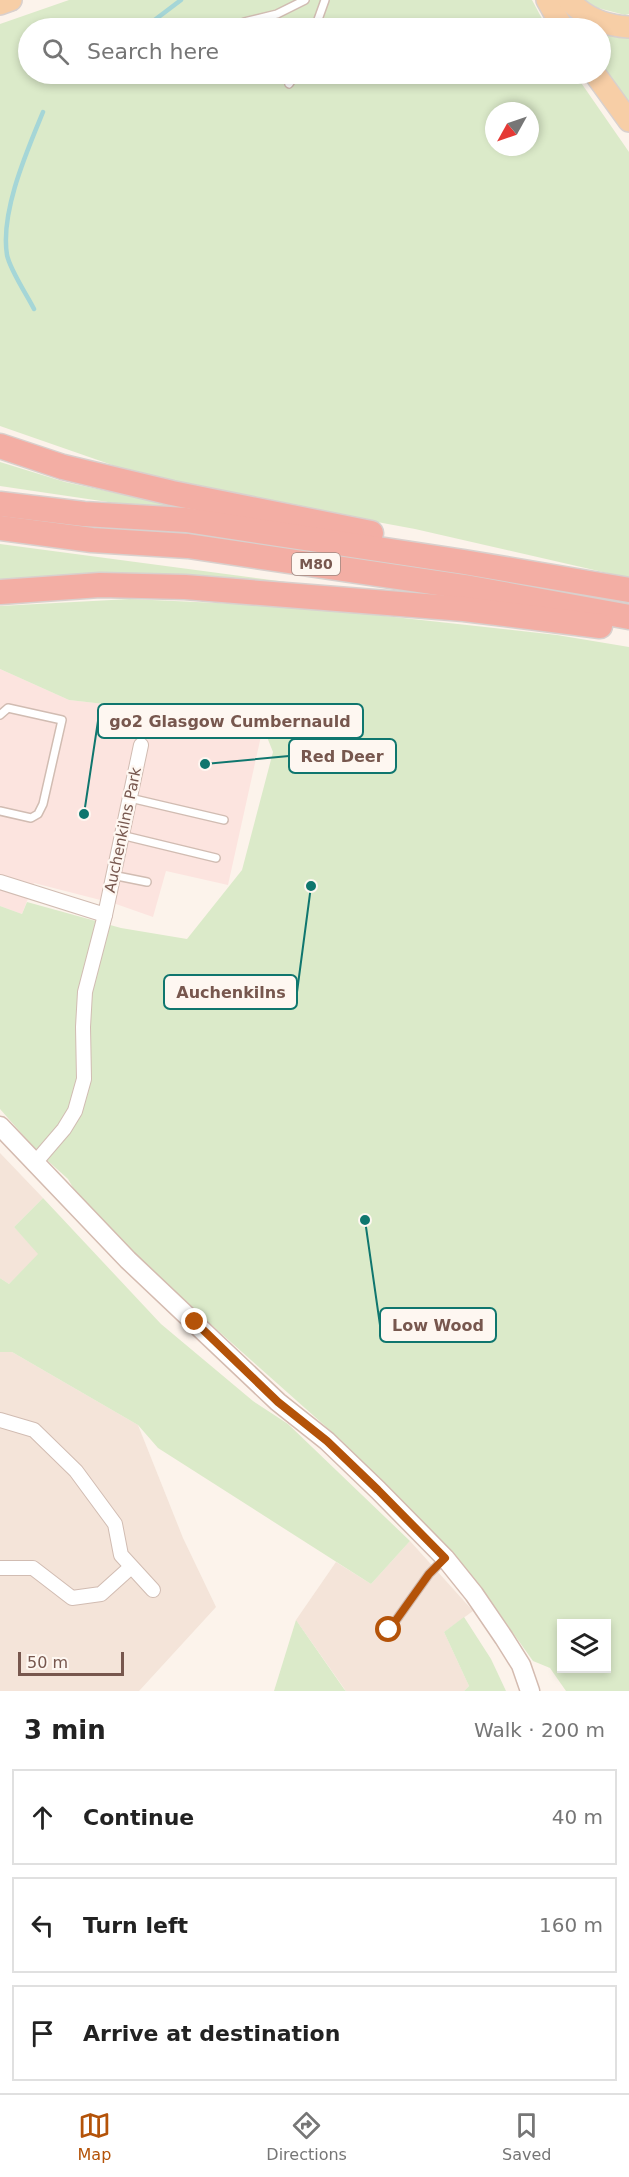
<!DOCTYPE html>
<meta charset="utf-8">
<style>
body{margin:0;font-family:"DejaVu Sans",sans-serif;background:#f2f2f2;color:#222}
.controls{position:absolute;right:18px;bottom:18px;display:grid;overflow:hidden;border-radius:0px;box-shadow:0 3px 9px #0003}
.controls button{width:54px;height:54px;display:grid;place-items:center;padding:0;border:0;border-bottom:2px solid #e0e0e0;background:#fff;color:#222;font:30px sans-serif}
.compass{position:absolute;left:485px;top:102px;width:54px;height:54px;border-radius:50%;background:#fff;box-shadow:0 3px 9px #0003;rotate:230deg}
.scale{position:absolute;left:18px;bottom:15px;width:106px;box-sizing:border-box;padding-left:6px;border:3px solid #77574e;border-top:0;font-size:16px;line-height:21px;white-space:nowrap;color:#77574e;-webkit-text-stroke:4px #fef7f1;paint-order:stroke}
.stop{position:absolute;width:18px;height:18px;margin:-14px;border:4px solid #b45309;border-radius:50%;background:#fff}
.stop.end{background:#b45309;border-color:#fff;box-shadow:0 2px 6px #0008}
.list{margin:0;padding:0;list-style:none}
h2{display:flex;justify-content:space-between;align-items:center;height:78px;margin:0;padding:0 24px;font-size:26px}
h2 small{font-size:20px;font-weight:400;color:#767676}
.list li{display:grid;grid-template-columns:39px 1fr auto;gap:18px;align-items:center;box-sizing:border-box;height:96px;margin:0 12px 12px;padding:0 12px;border:2px solid #e0e0e0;border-radius:0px}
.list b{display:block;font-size:22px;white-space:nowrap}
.list em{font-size:20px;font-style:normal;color:#767676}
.icon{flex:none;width:33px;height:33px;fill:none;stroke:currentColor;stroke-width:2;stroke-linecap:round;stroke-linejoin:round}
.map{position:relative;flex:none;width:629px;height:1691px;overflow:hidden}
.search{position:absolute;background:#fff;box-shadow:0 3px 9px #0003;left:18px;right:18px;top:18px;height:66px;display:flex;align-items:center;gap:15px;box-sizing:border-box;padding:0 21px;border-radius:33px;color:#767676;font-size:22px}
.sheet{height:402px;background:#fff}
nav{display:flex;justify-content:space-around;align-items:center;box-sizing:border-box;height:84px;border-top:2px solid #e0e0e0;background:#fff;font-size:16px;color:#767676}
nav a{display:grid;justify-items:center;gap:3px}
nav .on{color:#b45309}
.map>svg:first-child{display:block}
</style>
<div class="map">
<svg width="629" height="1691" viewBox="0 0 629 1691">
<rect width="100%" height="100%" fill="#fcf3eb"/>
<!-- residential -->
<g fill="#f4e4d9">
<polygon points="0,1153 43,1198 14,1227 39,1254 9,1284 0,1278"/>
<polygon points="0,1352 12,1352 138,1425 183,1538 216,1607 139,1691 0,1691"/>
<polygon points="410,1541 473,1611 444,1632 469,1686 464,1691 346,1691 296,1620 336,1562 371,1584"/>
</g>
<!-- commercial -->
<polygon fill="#fce4df" points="0,669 69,700 157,710 263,727 228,885 166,871 153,917 116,904 34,883 22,914 0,906"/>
<!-- green -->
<g fill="#dbeac9" fill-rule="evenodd">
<path d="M69,0H532L547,28H28V74H575L629,152V578L415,529L161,482L0,426V24ZM494,111H530V147H494Z"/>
<polygon points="584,0 629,0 629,14 625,15 598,8"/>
<polygon points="601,34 629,36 629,117 600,74"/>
<polygon points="0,462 65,482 190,509 189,514 0,486"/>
<polygon points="0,544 332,588 0,586"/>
<path d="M130,599L303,607L557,635L629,647V1691H566L550,1668L533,1661L498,1612L434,1534L342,1441L124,1247L76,1193L68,1179L36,1150L0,1109V906L22,914L27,902L121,928L187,939L242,870L273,752L263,727L157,710L69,700L0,669V606ZM562,1624H606V1668H562Z"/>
<polygon points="43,1198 161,1324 253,1401 288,1424 410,1541 371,1584 158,1448 138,1425 12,1352 0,1352 0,1278 9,1284 38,1254 14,1227"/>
<polygon points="464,1617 491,1659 506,1691 464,1691 469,1686 444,1632"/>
<polygon points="296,1620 344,1689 346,1691 274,1691"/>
</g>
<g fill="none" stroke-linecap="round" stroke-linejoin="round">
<!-- stream -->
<g stroke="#a5d6d7" stroke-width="4.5">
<polyline points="144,28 181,0"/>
<path d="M34,309C27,295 10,270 7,255C0,212 27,151 43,112"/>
</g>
<!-- lane casing -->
<g stroke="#d1bcb2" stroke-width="10">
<g id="lane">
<polyline points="244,22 277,14 305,0"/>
<polyline points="315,28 325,0"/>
<polyline points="289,84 296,74"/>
<polyline points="0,715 8,708 62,720 43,804 38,814 31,818 0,811"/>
<polyline points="130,798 224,820"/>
<polyline points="121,835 216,858"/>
<polyline points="112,875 147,882"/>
<polyline points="389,1630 429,1574 443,1560"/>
</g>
</g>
<!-- street casing -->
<g stroke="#d1bcb2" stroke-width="16">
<g id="street">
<polyline points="0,882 105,915"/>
<polyline points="34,1164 64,1129 75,1111 84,1079 83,1027 85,992 105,915 141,745"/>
<polyline points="0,1420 34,1430 76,1471 115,1524 121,1555 153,1590"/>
<polyline points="0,1568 33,1568 72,1598 101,1594 131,1567"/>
</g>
</g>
<!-- secondary casing -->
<g stroke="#d4bbb0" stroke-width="21">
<polyline id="secondary" points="0,1126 128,1260 278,1402 327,1441 378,1490 445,1558 474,1594 504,1638 521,1665 530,1691"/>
</g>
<!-- primary casing -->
<g stroke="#d9d0cd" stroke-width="24">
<g id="primary">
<polyline points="547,0 563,28"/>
<path d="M569,0C584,17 606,26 629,27"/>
<polyline points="0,4 11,0"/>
<polyline points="595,74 629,121"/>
</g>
</g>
<!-- highway casing -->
<g stroke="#d9d0cd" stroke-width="27">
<g id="highway">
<polyline points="0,446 63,467 172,493 371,533"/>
<polyline points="0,504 84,514 186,520 464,562 629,590"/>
<polyline points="0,528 92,540 188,546 465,587 629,617"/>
<polyline points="0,592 100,585 185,587 464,609 600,626"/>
</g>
</g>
<!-- lane -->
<use href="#lane" stroke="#fff" stroke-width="7"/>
<!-- street -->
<use href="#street" stroke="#fff" stroke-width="14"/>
<!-- secondary -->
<use href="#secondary" stroke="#fff" stroke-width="18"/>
<!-- primary -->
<use href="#primary" stroke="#f7cea6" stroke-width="21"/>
<!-- highway -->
<use href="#highway" stroke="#f3aea4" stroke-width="24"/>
</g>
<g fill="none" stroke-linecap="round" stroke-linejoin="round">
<!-- route -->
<polyline stroke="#b45309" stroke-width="8" points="195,1322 278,1402 327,1441 378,1490 445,1558 429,1574 389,1630"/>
</g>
<g text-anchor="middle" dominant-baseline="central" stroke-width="4.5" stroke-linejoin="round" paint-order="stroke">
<!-- shield labels -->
<rect fill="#fef7f1" stroke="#a0877f" stroke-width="1.5" x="292" y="553" width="48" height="22" rx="4.5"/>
<g font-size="14" font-weight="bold" fill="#77574e">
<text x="316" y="564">M80</text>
</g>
<!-- street labels -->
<g font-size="15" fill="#77574e" stroke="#fef7f1">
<text transform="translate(123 830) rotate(-78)">Auchenkilns Park</text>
</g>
</g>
<!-- callouts -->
<path fill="none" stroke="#0f766e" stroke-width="2" d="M84 814L98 721M205 764L289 756M311 886L297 992M365 1220L380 1325"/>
<g fill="#0f766e" stroke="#fef7f1" stroke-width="2">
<circle cx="84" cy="814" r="6"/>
<circle cx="205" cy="764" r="6"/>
<circle cx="311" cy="886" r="6"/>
<circle cx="365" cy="1220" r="6"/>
</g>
<g fill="#fef7f1" stroke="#0f766e" stroke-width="2">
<rect x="98" y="704" width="265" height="34" rx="6"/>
<rect x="289" y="739" width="107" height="34" rx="6"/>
<rect x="164" y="975" width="133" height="34" rx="6"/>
<rect x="380" y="1308" width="116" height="34" rx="6"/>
</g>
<g font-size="16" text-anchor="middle" font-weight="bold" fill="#77574e">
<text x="230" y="727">go2 Glasgow Cumbernauld</text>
<text x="342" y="762">Red Deer</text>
<text x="231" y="998">Auchenkilns</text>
<text x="438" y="1331">Low Wood</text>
</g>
</svg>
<div class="controls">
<button><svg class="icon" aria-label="layers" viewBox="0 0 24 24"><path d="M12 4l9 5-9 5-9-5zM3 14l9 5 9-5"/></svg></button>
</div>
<svg class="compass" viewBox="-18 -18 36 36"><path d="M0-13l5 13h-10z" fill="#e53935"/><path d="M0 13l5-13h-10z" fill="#767676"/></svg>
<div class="scale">50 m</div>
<div class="stop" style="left:389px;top:1630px"></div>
<div class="stop end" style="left:195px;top:1322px"></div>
<div class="search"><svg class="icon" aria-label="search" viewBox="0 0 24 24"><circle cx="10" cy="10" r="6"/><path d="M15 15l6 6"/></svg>Search here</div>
</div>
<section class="sheet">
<h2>3 min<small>Walk · 200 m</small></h2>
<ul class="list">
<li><svg class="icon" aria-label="ahead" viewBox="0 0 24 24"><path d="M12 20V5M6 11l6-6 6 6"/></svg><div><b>Continue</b></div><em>40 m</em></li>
<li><svg class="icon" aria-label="left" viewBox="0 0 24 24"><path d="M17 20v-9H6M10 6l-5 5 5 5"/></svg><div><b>Turn left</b></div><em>160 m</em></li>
<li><svg class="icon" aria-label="arrive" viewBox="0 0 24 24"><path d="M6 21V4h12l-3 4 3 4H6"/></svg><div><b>Arrive at destination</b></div></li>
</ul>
</section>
<nav>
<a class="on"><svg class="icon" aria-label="map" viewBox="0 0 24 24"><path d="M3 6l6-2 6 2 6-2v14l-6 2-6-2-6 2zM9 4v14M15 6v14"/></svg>Map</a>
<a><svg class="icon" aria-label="directions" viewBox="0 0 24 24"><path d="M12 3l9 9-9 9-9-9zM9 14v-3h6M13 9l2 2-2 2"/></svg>Directions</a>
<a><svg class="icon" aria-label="saved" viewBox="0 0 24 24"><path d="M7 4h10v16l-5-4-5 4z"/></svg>Saved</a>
</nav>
